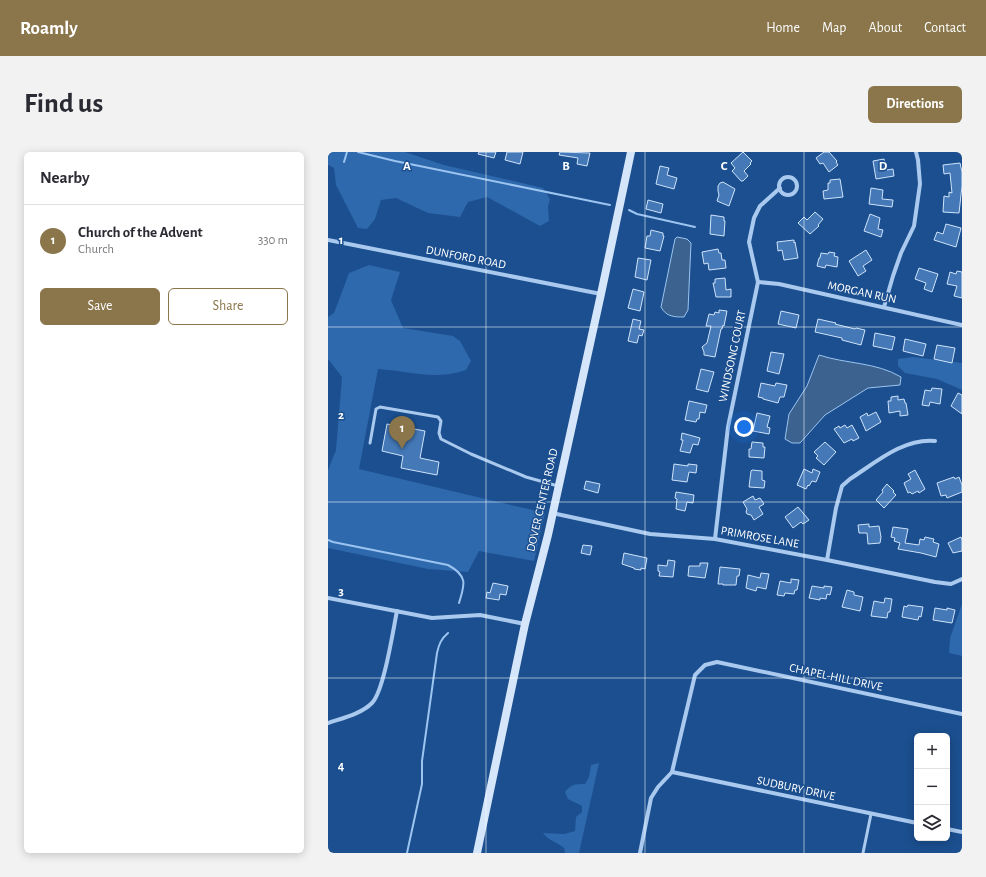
<!DOCTYPE html>
<meta charset="utf-8">
<style>
body{margin:0;font-family:"Alegreya Sans",sans-serif;background:#f2f2f3;color:#2b2b33}
.controls{position:absolute;right:12px;bottom:12px;display:grid;overflow:hidden;border-radius:6px;box-shadow:0 2px 10px #0003}
.controls button{width:36px;height:36px;display:grid;place-items:center;padding:0;border:0;border-bottom:1px solid #e1e1e2;background:#fff;color:#2b2b33;font:20px sans-serif}
.you{position:absolute;left:416px;top:275px;width:14px;height:14px;margin:-10px;border:3px solid #fff;border-radius:50%;background:#1a73e8;box-shadow:0 0 0 6px #1a73e833}
.badge{display:grid;place-items:center;width:26px;height:26px;border-radius:50%;background:#8a764a;color:#fff;font-size:13px;font-weight:700}
.pin{position:absolute;translate:-50% -33px;filter:drop-shadow(0 1px 2px #0008)}
.pin::after{content:'';position:absolute;top:21px;width:14px;height:12px;background:inherit;clip-path:polygon(0 0,100% 0,50% 100%)}
.list{margin:0;padding:0;list-style:none}
h2{display:flex;justify-content:space-between;align-items:center;height:52px;margin:0;padding:0 16px;font-size:17px}
h2 small{font-size:13px;font-weight:400;color:#7c7c81}
.list li{display:grid;grid-template-columns:26px 1fr auto;gap:12px;align-items:center;box-sizing:border-box;height:72px;padding:0 16px;border-top:1px solid #e1e1e2}
.list b{display:block;font-size:15px;white-space:nowrap}
.list p{margin:0;font-size:13px;white-space:nowrap;color:#7c7c81}
.list em{font-size:13px;font-style:normal;color:#7c7c81}
.actions{display:flex;gap:8px;padding:12px 16px}
.actions a{flex:1;padding:9px 0;border:1px solid #8a764a;border-radius:6px;text-align:center;font-size:14px;color:#8a764a}
.actions .main{background:#8a764a;color:#fff}
.icon{flex:none;width:22px;height:22px;fill:none;stroke:currentColor;stroke-width:2;stroke-linecap:round;stroke-linejoin:round}
.map{position:relative;flex:none;width:634px;height:701px;overflow:hidden;border-radius:6px}
header{display:flex;align-items:center;gap:24px;box-sizing:border-box;height:56px;padding:0 20px;background:#8a764a;color:#fff}
header strong{font-size:19px}
nav{display:flex;gap:22px;margin-inline-start:auto;font-size:14px}
.intro{display:flex;align-items:center;justify-content:space-between;box-sizing:border-box;height:96px;padding:0 24px}
h1{margin:0;font-size:28px}
.button{padding:10px 18px;border-radius:6px;background:#8a764a;color:#fff;font-size:14px;font-weight:700}
main{display:flex;gap:24px;padding:0 24px}
aside{flex:1;background:#fff;border-radius:6px;box-shadow:0 2px 10px #0003}
.map>svg:first-child{display:block}
</style>
<header>
<strong>Roamly</strong>
<nav><a>Home</a><a>Map</a><a>About</a><a>Contact</a></nav>
</header>
<div class="intro"><h1>Find us</h1><a class="button">Directions</a></div>
<main>
<aside>
<h2>Nearby<small></small></h2>
<ul class="list">
<li><span class="badge">1</span><div><b>Church of the Advent</b><p>Church</p></div><em>330 m</em></li>
</ul>
<div class="actions"><a class="main">Save</a><a>Share</a></div>
</aside>
<div class="map">
<svg width="634" height="701" viewBox="0 0 634 701">
<rect width="100%" height="100%" fill="#1b4f8f"/>
<!-- green -->
<g fill="#2e69ad">
<polygon points="0,0 77,0 116,13 215,36 222,47 220,55 221,69 212,74 159,45 140,50 132,65 100,61 68,46 53,48 47,67 39,77 30,76 8,33 6,16 0,13"/>
<path d="M41,113L72,120L63,148L75,176L125,184L132,189L143,209L138,218C104,229 84,219 50,217L31,317L217,361L206,409L151,399L140,420L100,417L0,396V318L8,298L14,225L0,207V165L6,161L21,121Z"/>
<polygon points="585,205 634,211 634,238 609,227 577,221 570,214 570,207"/>
<polygon points="634,452 634,504 621,501 622,486"/>
<path d="M271,611L251,701H237L236,696C229,690 221,689 215,681L236,682L247,679L248,665L254,660V654L240,647L237,640C243,632 247,632 257,632L261,625L263,613Z"/>
</g>
<!-- water -->
<g fill="#3c6290" stroke="#9cc4f0">
<path d="M349,85L359,87L363,91L360,158L356,165C347,165 338,165 333,155L347,87Z"/>
<path d="M491,203C518,212 548,210 573,225L572,233L540,236L497,263L472,291H464L457,287L461,262L479,234Z"/>
</g>
<g fill="none" stroke-linecap="round" stroke-linejoin="round">
<!-- stream -->
<g stroke="#9cc4f0" stroke-width="2">
<polyline points="30,0 67,9 282,53"/>
<polyline points="16,10 19,0"/>
<polyline points="301,58 309,62 367,75"/>
<path d="M0,388L5,390L120,413C140,424 137,432 131,451"/>
<path d="M79,701L94,632V609L109,501C111,492 113,487 120,481"/>
</g>
</g>
<!-- building -->
<g fill="#4478b7" stroke="#cfe3fa">
<polygon points="151,0 168,0 166,6 150,2"/>
<polygon points="179,0 195,0 192,12 177,8"/>
<polygon points="232,0 262,1 259,14 249,12 250,6 231,3"/>
<polygon points="415,0 424,9 422,11 423,12 416,19 420,24 415,29 413,29 404,19 407,16 403,11"/>
<polygon points="496,0 501,0 509,9 508,10 510,13 501,20 495,11 492,12 488,6"/>
<polygon points="556,7 559,18 565,17 566,24 548,27 545,9"/>
<polygon points="632,11 634,20 634,34 631,61 615,60 616,44 621,45 621,40 624,41 622,21 616,22 615,13"/>
<polygon points="332,14 341,16 339,23 349,26 346,37 328,32"/>
<polygon points="512,27 515,45 496,47 495,39 500,38 500,31 502,31 502,28"/>
<polygon points="395,30 407,37 401,54 389,49 391,43 390,39 390,34 392,31"/>
<polygon points="543,36 555,38 554,47 565,48 564,55 541,52"/>
<polygon points="320,48 335,52 333,61 318,57"/>
<polygon points="487,60 495,67 490,73 491,74 482,82 470,71 476,65 479,68"/>
<polygon points="542,62 552,66 550,77 555,78 553,85 536,79"/>
<polygon points="383,63 396,65 396,69 397,69 396,84 382,82"/>
<polygon points="618,72 633,76 628,95 606,88 609,80 615,82"/>
<polygon points="323,78 335,81 335,84 336,84 332,99 317,96 319,84 322,84"/>
<polygon points="466,88 466,91 467,90 470,106 456,108 454,98 450,99 449,90"/>
<polygon points="390,97 391,101 393,101 394,108 397,108 398,116 381,118 380,111 376,112 374,100"/>
<polygon points="538,98 544,108 535,114 538,119 530,124 521,109"/>
<polygon points="501,100 507,101 506,104 510,105 509,115 498,113 497,116 489,114 491,106 492,106 493,101 500,102"/>
<polygon points="310,106 323,108 319,128 307,125"/>
<polygon points="591,116 610,122 604,140 596,137 598,131 587,127"/>
<polygon points="629,119 634,120 634,146 626,144 629,134 619,132 622,120 628,122"/>
<polygon points="397,126 398,138 403,137 403,145 388,145 385,131 387,131 387,127"/>
<polygon points="305,137 316,140 312,159 300,156"/>
<polygon points="391,158 399,159 396,174 395,173 394,177 393,177 387,205 376,203 376,200 374,195 379,191 383,174 378,174 381,162 386,163 387,160 391,161"/>
<polygon points="453,159 471,163 468,176 450,172"/>
<polygon points="305,167 313,169 311,177 316,178 314,184 311,183 309,191 300,189"/>
<polygon points="490,167 508,171 507,172 527,177 528,176 537,178 533,193 514,188 514,186 487,180"/>
<polygon points="547,181 567,185 564,198 545,194"/>
<polygon points="577,187 598,192 595,204 575,199"/>
<polygon points="609,193 627,196 624,211 606,207"/>
<polygon points="443,200 456,202 451,222 439,219"/>
<polygon points="373,217 386,220 380,240 368,237"/>
<polygon points="433,231 447,234 448,231 459,233 456,245 452,245 450,251 435,247 435,246 430,245"/>
<polygon points="604,236 614,237 612,252 602,250 601,254 594,253 597,238 603,239"/>
<polygon points="630,241 634,243 634,262 623,254"/>
<polygon points="570,244 570,248 576,247 577,251 578,251 580,263 572,264 572,259 561,261 560,249 563,249 563,245"/>
<polygon points="361,249 379,253 377,261 372,260 371,267 369,267 368,270 357,268"/>
<polygon points="548,260 553,270 538,279 532,265 539,261 540,264"/>
<polygon points="429,261 442,264 439,275 442,276 441,282 425,279"/>
<polygon points="59,272 97,279 92,306 111,310 109,323 73,316 75,304 54,299"/>
<polygon points="517,273 519,276 524,273 531,286 525,289 524,287 516,291 506,277 511,274 512,276"/>
<polygon points="354,281 372,286 370,293 365,292 362,301 352,299 355,288 353,288"/>
<polygon points="424,290 435,291 435,295 437,295 436,306 421,305 421,297 423,297"/>
<polygon points="497,290 508,300 496,313 488,306 490,304 486,300"/>
<polygon points="346,312 360,314 360,312 369,313 368,321 361,320 359,330 344,328"/>
<polygon points="476,317 484,321 485,317 492,320 488,330 484,329 481,334 480,333 478,337 469,333"/>
<polygon points="424,318 434,319 434,328 437,329 436,336 421,335 423,319"/>
<polygon points="587,318 597,337 591,341 590,339 584,342 582,340 580,341 576,331 583,327 580,322"/>
<polygon points="626,325 627,327 631,325 634,333 634,340 619,346 618,343 613,344 609,331"/>
<polygon points="258,329 272,332 270,341 256,337"/>
<polygon points="559,332 566,339 565,340 568,343 556,356 548,348 555,340 554,338"/>
<polygon points="348,340 366,343 365,351 359,350 357,359 348,357 349,347 347,346"/>
<polygon points="425,344 427,348 432,346 436,352 431,355 435,362 426,368 423,363 419,362 418,360 419,357 415,350"/>
<polygon points="470,355 481,368 475,372 473,370 465,376 457,365"/>
<polygon points="541,372 541,375 551,374 553,385 552,391 540,392 539,381 531,381 530,373"/>
<polygon points="565,375 580,377 577,391 591,393 592,387 596,388 597,385 606,387 605,390 611,392 608,405 593,401 570,397 572,391 566,389 567,386 563,385"/>
<polygon points="633,385 634,388 634,399 625,401 620,391"/>
<polygon points="255,393 264,394 262,403 253,401"/>
<polygon points="296,401 319,406 317,417 313,416 313,418 306,417 306,416 294,412"/>
<polygon points="340,408 347,409 345,425 331,424 332,420 330,419 330,413 339,414"/>
<polygon points="372,411 380,411 377,426 360,424 361,414 372,414"/>
<polygon points="392,415 412,417 411,424 409,424 408,433 395,433 395,432 390,432"/>
<polygon points="433,421 441,422 438,437 429,435 428,439 418,436 420,423 432,426"/>
<polygon points="463,427 471,428 469,438 467,438 466,442 457,441 456,444 449,443 452,429 463,431"/>
<polygon points="165,431 180,434 178,443 172,442 171,448 158,446 159,440 162,441"/>
<polygon points="484,434 496,436 496,434 504,435 502,443 499,442 498,447 492,446 492,448 481,446"/>
<polygon points="519,438 526,440 526,443 535,445 532,459 514,455"/>
<polygon points="557,446 564,447 562,460 560,460 559,466 543,464 546,449 556,451"/>
<polygon points="580,453 595,455 593,465 591,464 590,468 574,465 576,454 579,455"/>
<polygon points="607,456 619,458 619,456 627,458 624,471 605,468"/>
</g>
<g fill="none" stroke-linecap="round" stroke-linejoin="round">
<!-- lane -->
<g stroke="#a9c9ee" stroke-width="3">
<polyline points="42,291 48,257 52,255 110,265 113,269 111,281 113,287 143,302 198,325 230,334"/>
<polyline points="535,701 543,662"/>
</g>
<!-- street -->
<g stroke="#a9c9ee" stroke-width="4">
<circle cx="460" cy="34" r="9"/>
<polyline points="0,88 273,142"/>
<polyline points="430,130 451,132 634,173"/>
<polyline points="556,155 565,124 573,101 586,74 592,32 590,8 588,0"/>
<polyline points="224,361 322,382 387,387 499,408 607,430 623,432 634,427"/>
<polyline points="387,387 400,275 430,130 421,90 426,66 432,54 452,36"/>
<path d="M499,408L508,356L514,334L522,327C547,311 575,286 607,289"/>
<polyline points="0,446 104,466 152,463 197,472"/>
<path d="M0,571C15,566 33,562 44,551C56,539 65,478 69,459"/>
<polyline points="344,620 589,671"/>
<polyline points="619,677 634,680"/>
<polyline points="312,701 323,646 330,635 344,620 367,523 377,513 389,510 634,562"/>
</g>
<!-- secondary -->
<polyline stroke="#d6e6fa" stroke-width="8" points="149,701 197,472 220,383 273,142 303,0"/>
</g>
<!-- grid -->
<path fill="none" stroke="#fff" stroke-width="1" stroke-opacity="0.55" d="M158,0V701M317,0V701M476,0V701M0,175H634M0,350H634M0,526H634"/>
<g text-anchor="middle" dominant-baseline="central" stroke-width="3" stroke-linejoin="round" paint-order="stroke">
<!-- street labels -->
<g font-size="12" fill="#fff" stroke="#1b4f8f">
<text transform="translate(138 105) rotate(11)">DUNFORD ROAD</text>
<text transform="translate(534 140) rotate(12)">MORGAN RUN</text>
<text transform="translate(404 204) rotate(-78)">WINDSONG COURT</text>
<text transform="translate(214 348) rotate(-77)">DOVER CENTER ROAD</text>
<text transform="translate(432 385) rotate(10)">PRIMROSE LANE</text>
<text transform="translate(508 525) rotate(12)">CHAPEL-HILL DRIVE</text>
<text transform="translate(468 636) rotate(12)">SUDBURY DRIVE</text>
</g>
</g>
<g font-size="13" text-anchor="middle" font-weight="bold" fill="#fff" stroke="#1b4f8f" stroke-width="3" stroke-linejoin="round" paint-order="stroke">
<text x="79" y="18">A</text>
<text x="238" y="18">B</text>
<text x="396" y="18">C</text>
<text x="555" y="18">D</text>
<text x="13" y="92">1</text>
<text x="13" y="267">2</text>
<text x="13" y="443">3</text>
<text x="13" y="618">4</text>
</g>
</svg>
<div class="controls">
<button>+</button>
<button>−</button>
<button><svg class="icon" aria-label="layers" viewBox="0 0 24 24"><path d="M12 4l9 5-9 5-9-5zM3 14l9 5 9-5"/></svg></button>
</div>
<div class="you"></div>
<div class="pin badge" style="left:74px;top:297px">1</div>
</div>
</main>
